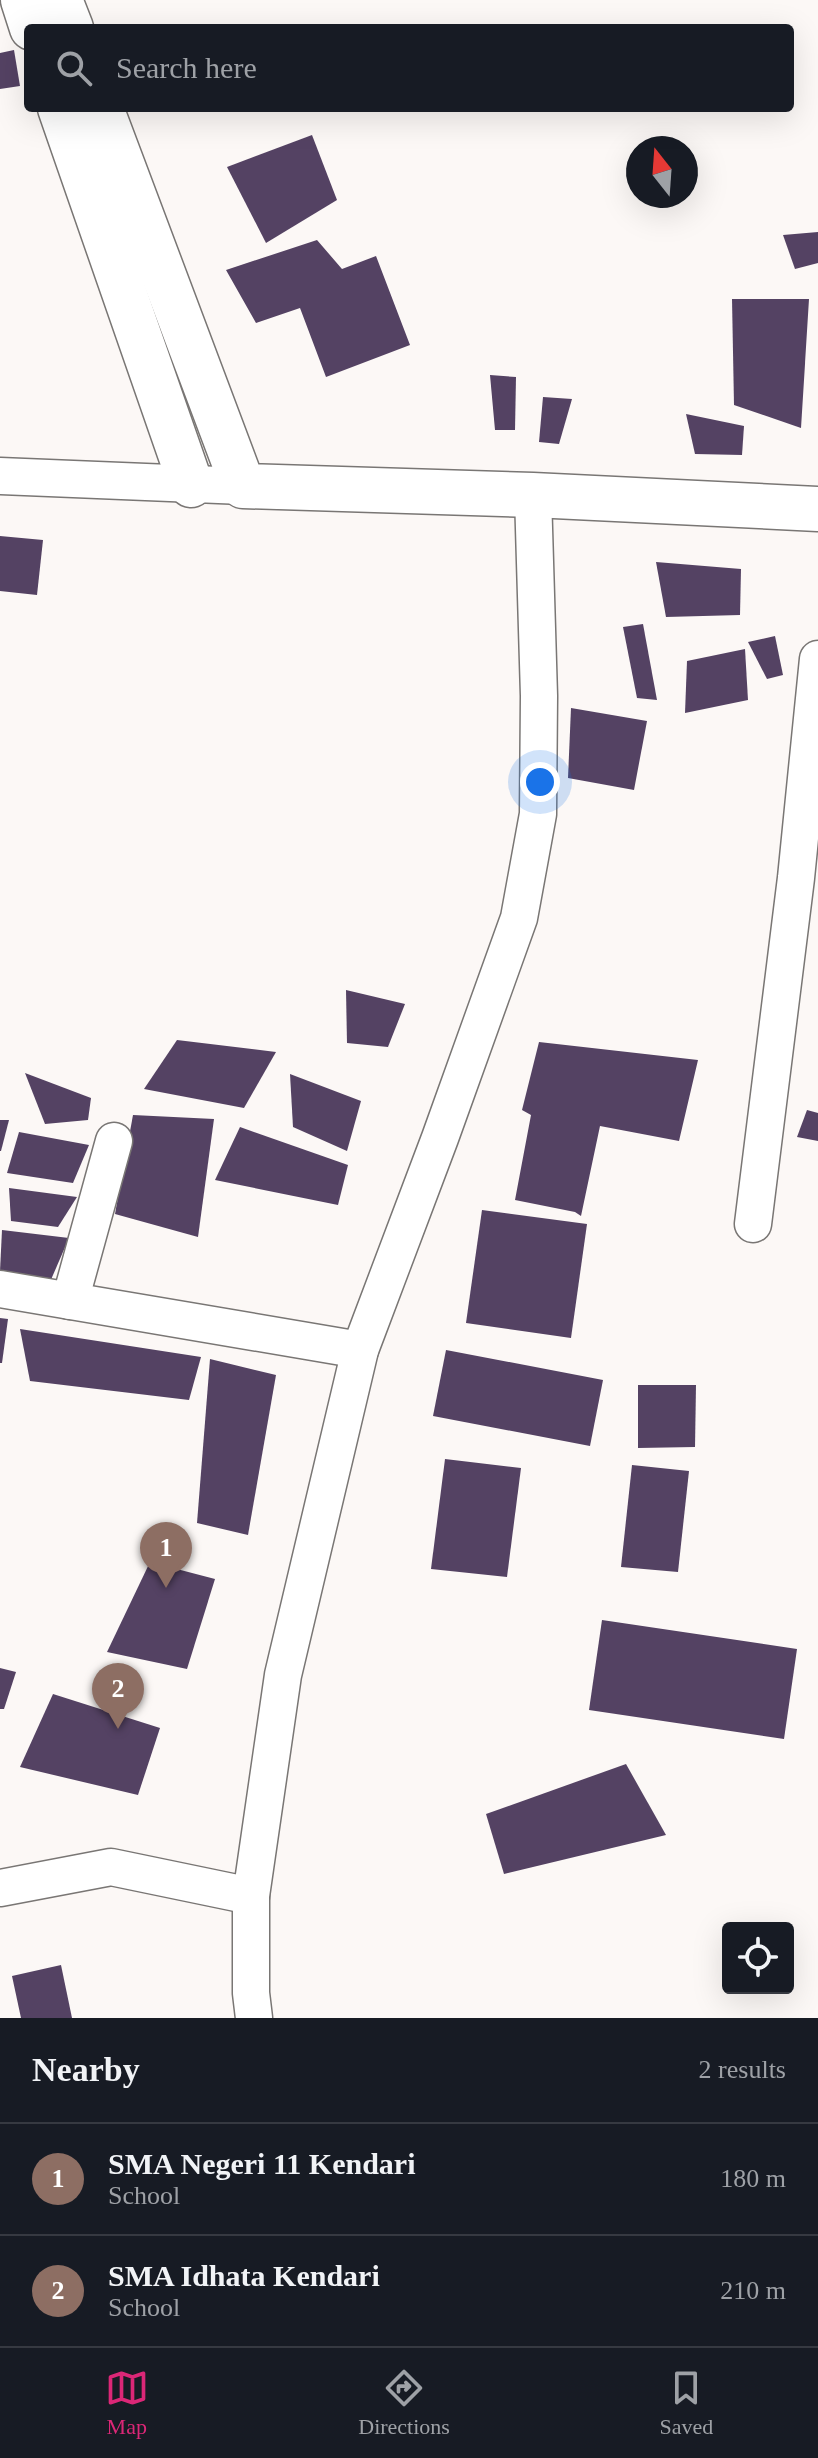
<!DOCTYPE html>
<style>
body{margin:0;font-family:"Times New Roman",serif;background:#20242c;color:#f1f3f6}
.controls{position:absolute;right:24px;bottom:24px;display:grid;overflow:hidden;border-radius:8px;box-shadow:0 8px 32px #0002}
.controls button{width:72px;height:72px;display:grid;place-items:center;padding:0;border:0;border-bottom:2px solid #363941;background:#171b24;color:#f1f3f6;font:40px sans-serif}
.compass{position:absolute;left:626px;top:136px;width:72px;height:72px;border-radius:50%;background:#171b24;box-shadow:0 8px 32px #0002;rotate:343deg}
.you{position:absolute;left:540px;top:782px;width:28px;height:28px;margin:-20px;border:6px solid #fff;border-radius:50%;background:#1a73e8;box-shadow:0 0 0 12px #1a73e833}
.badge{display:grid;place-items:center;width:52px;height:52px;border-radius:50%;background:#db2777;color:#fff;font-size:26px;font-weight:700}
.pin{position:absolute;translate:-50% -66px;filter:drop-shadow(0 2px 4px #0008)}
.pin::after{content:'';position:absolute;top:42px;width:28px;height:24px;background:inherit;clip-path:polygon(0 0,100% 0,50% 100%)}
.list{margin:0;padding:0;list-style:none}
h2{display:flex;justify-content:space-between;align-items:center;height:104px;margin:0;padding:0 32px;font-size:34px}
h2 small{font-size:26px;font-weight:400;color:#9ea1a6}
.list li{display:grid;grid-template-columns:52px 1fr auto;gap:24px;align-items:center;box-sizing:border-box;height:112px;padding:0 32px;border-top:2px solid #363941}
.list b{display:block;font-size:30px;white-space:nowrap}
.list p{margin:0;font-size:26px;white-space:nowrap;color:#9ea1a6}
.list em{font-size:26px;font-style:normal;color:#9ea1a6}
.icon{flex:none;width:44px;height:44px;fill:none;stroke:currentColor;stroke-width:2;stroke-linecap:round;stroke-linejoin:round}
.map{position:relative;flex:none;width:818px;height:2018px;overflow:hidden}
.search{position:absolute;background:#171b24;box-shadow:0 8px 32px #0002;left:24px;right:24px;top:24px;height:88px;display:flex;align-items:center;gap:20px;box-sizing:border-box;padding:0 28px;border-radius:8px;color:#9ea1a6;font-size:30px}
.sheet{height:328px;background:#171b24}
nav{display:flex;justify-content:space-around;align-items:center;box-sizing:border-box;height:112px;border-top:2px solid #363941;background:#171b24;font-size:22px;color:#9ea1a6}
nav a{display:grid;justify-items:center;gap:4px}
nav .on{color:#db2777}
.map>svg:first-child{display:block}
</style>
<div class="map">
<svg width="818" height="2018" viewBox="0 0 818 2018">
<rect width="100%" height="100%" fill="#fcf8f6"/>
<!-- building -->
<g fill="#544263">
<polygon points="14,50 20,86 0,89 0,53"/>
<polygon points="312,135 337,200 266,243 227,167"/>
<polygon points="818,232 818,263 795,269 783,235"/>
<polygon points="317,240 342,269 376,256 410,345 326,377 300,308 256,323 226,270"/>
<polygon points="732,299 809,299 801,428 734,405"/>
<polygon points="490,375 516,377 515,430 495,430"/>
<polygon points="543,397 572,399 559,444 539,442"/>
<polygon points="686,414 744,426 742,455 695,454"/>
<polygon points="0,536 43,540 37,595 0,591"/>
<polygon points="656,562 741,569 740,615 666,617"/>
<polygon points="643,624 657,700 637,698 623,627"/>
<polygon points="775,636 783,675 767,679 748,642"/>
<polygon points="745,649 748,700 685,713 687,661"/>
<polygon points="571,708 647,721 634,790 568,778"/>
<polygon points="346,990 405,1004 388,1047 347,1043"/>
<polygon points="177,1040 276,1052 244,1108 144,1089"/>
<polygon points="539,1042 698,1060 679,1141 600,1126 581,1216 575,1212 515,1200 531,1115 522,1110"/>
<polygon points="25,1073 91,1098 88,1120 45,1124"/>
<polygon points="290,1074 361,1101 347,1151 293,1127"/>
<polygon points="807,1110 818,1113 818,1141 797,1137"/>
<polygon points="133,1115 214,1119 198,1237 115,1214"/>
<polygon points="0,1120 9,1120 1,1151 0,1151"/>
<polygon points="240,1127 348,1165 338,1205 215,1180"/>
<polygon points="19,1132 89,1145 73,1183 7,1173"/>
<polygon points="9,1188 77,1197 58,1227 11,1221"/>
<polygon points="482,1210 587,1224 571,1338 466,1323"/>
<polygon points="2,1230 69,1238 50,1282 0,1271"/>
<polygon points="0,1318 8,1319 2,1363 0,1363"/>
<polygon points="20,1329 201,1357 189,1400 30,1381"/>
<polygon points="446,1350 603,1380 590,1446 433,1416"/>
<polygon points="210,1359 276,1375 248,1535 197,1523"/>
<polygon points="638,1385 696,1385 695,1447 638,1448"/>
<polygon points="445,1459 521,1468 507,1577 431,1569"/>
<polygon points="632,1465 689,1471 678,1572 621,1567"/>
<polygon points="150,1562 215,1579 187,1669 107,1652"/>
<polygon points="602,1620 797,1649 784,1739 589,1710"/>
<polygon points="0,1668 16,1672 4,1709 0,1709"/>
<polygon points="53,1694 160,1728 138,1795 20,1767"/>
<polygon points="626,1764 666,1835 504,1874 486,1814"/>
<polygon points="61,1965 72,2018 21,2018 12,1976"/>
</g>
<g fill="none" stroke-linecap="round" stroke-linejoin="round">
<!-- street casing -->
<g stroke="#797674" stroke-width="39">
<g id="street">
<polyline points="0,476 243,486"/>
<polyline points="753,1224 796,878 818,659"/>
<polyline points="0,1289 360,1350"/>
<polyline points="70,1301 114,1141"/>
<polyline points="0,1888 111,1867 251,1896"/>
<polyline points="254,2018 251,1993 251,1896 283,1675 360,1350 440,1138 519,918 538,814 539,696 533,495"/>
</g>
</g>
<!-- secondary casing -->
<g stroke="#797674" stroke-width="47">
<g id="secondary">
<polyline points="23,0 32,28"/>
<polyline points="60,0 71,28"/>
<polyline points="60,108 191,485"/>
<polyline points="101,108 243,486 533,495 818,509"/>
</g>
</g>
<!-- street -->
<use href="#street" stroke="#fff" stroke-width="36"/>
<!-- secondary -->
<use href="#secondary" stroke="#fff" stroke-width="44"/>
</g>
</svg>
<div class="controls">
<button><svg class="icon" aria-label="locate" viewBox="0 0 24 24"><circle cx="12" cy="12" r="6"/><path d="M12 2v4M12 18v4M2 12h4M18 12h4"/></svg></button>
</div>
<svg class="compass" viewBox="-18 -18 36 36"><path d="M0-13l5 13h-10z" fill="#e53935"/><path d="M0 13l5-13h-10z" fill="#9ea1a6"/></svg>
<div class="you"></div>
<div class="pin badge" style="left:166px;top:1588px;background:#8d6e63">1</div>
<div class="pin badge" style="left:118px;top:1729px;background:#8d6e63">2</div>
<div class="search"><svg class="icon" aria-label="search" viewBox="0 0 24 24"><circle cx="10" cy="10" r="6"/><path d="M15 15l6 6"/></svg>Search here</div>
</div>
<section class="sheet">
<h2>Nearby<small>2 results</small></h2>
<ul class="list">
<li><span class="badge" style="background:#8d6e63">1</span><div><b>SMA Negeri 11 Kendari</b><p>School</p></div><em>180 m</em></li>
<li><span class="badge" style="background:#8d6e63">2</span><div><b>SMA Idhata Kendari</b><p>School</p></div><em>210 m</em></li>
</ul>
</section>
<nav>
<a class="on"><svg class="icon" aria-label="map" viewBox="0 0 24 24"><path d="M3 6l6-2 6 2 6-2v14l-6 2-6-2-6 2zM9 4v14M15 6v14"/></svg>Map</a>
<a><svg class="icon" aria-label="directions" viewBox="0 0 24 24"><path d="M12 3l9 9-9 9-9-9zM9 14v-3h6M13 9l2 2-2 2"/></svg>Directions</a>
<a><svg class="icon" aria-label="saved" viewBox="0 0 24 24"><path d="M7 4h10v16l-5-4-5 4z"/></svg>Saved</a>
</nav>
